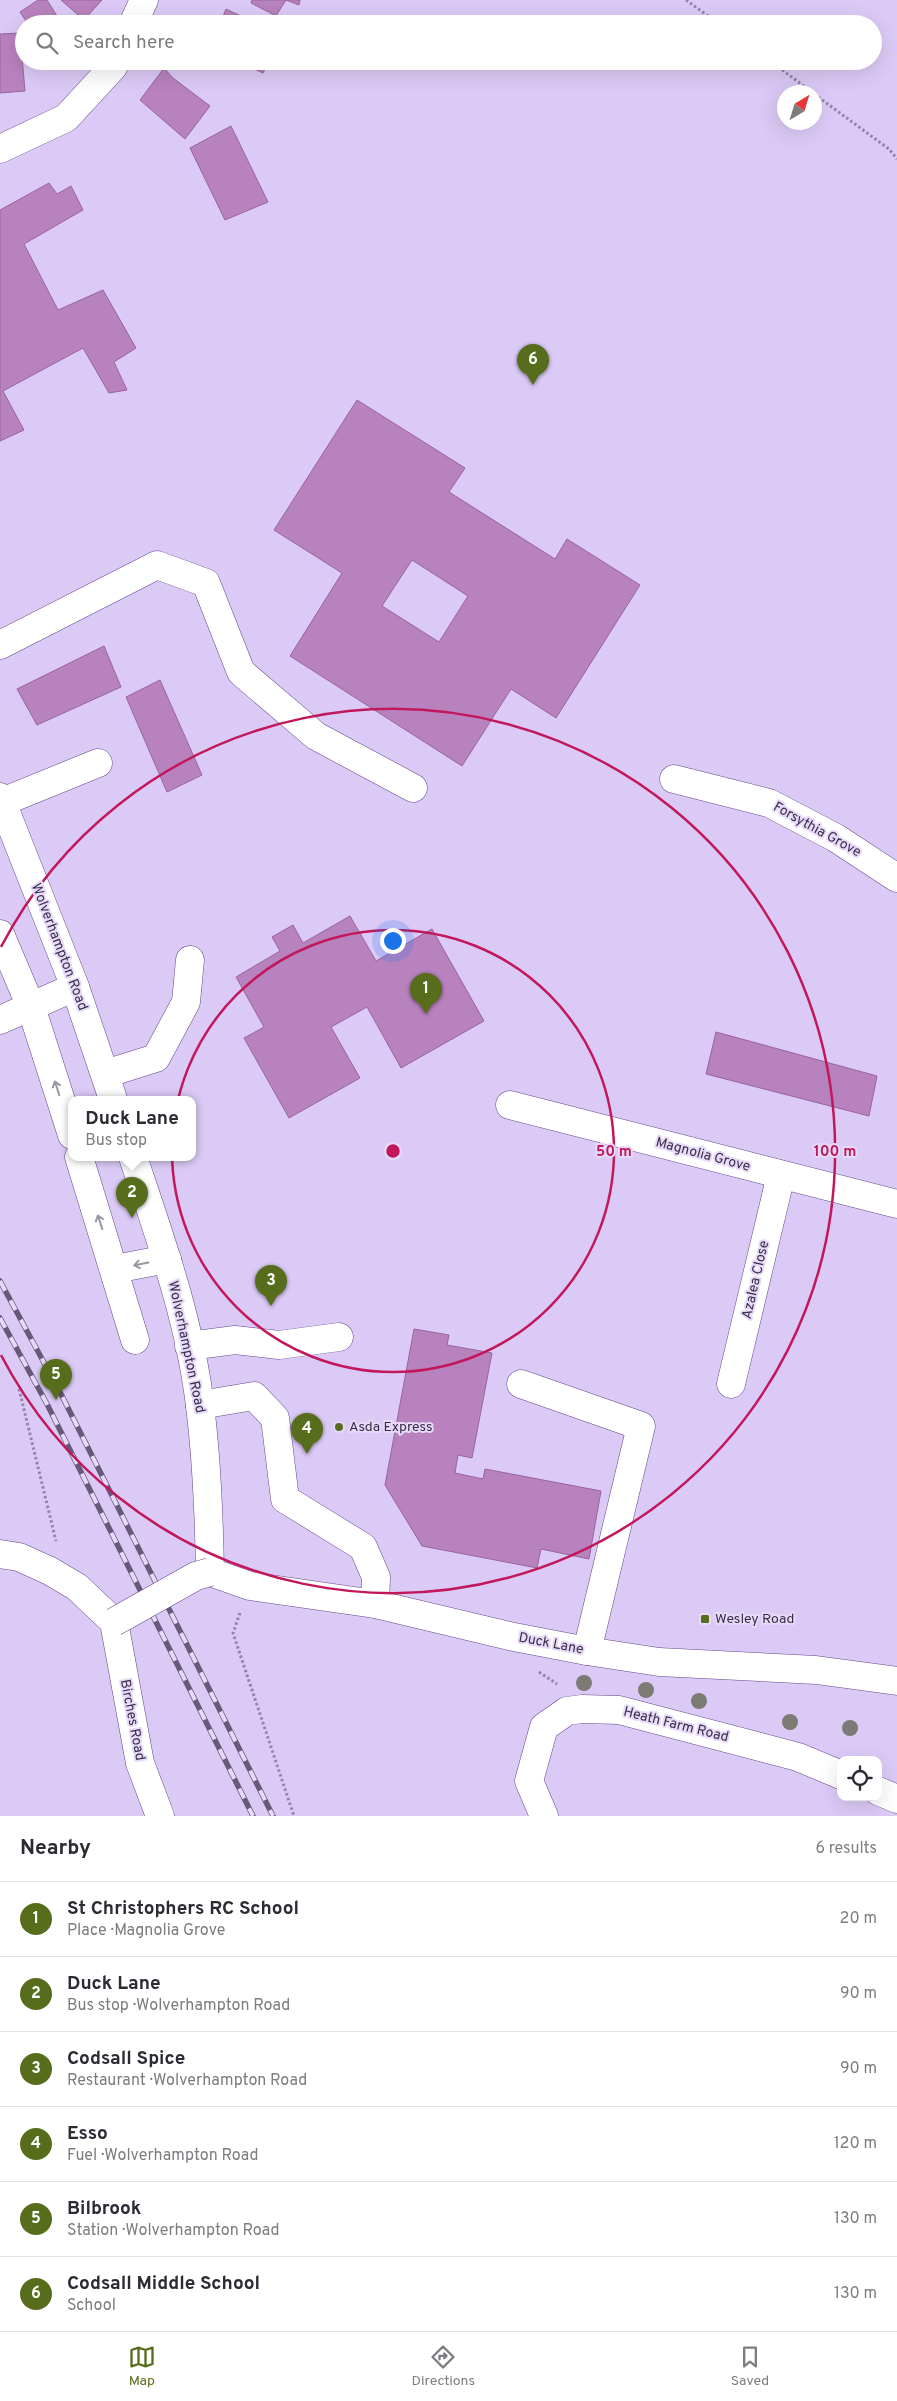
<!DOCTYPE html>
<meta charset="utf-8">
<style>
body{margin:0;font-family:Overpass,sans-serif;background:#f7f7f7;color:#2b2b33}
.controls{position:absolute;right:15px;bottom:15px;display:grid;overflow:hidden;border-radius:10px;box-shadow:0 5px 20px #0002}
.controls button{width:45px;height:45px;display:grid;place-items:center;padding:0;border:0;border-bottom:1px solid #e1e1e2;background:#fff;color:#2b2b33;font:25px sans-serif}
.compass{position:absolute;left:777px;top:85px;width:45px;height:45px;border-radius:50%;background:#fff;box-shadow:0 5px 20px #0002;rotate:38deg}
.you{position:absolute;left:392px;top:940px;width:18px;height:18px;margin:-12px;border:4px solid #fff;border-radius:50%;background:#1a73e8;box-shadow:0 0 0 8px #1a73e833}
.badge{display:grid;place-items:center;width:32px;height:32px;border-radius:50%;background:#586d1c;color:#fff;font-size:16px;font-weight:700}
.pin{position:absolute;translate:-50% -41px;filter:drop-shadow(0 1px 2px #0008)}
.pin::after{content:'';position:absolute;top:26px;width:18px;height:15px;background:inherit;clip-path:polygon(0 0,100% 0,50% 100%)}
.popup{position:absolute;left:68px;top:1096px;width:128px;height:65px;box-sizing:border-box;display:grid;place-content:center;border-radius:10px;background:#fff;filter:drop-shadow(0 1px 4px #0005);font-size:16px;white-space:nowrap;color:#7c7c81}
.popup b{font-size:19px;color:#2b2b33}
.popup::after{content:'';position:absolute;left:50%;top:100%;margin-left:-10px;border:10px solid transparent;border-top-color:#fff}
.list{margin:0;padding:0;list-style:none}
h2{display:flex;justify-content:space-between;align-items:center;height:65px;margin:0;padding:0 20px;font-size:21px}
h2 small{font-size:16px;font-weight:400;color:#7c7c81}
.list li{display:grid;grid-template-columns:32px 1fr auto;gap:15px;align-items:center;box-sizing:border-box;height:75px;padding:0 20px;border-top:1px solid #e1e1e2}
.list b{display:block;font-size:19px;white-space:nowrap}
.list p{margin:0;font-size:16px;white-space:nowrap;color:#7c7c81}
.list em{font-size:16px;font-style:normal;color:#7c7c81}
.icon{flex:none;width:28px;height:28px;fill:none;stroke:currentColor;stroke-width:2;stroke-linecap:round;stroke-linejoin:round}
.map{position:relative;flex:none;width:897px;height:1816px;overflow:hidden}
.search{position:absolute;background:#fff;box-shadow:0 5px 20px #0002;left:15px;right:15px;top:15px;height:55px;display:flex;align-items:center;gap:12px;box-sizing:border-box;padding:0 18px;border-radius:28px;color:#7c7c81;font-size:19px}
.sheet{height:515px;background:#fff}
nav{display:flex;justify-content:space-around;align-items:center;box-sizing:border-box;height:70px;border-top:1px solid #e1e1e2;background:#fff;font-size:14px;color:#7c7c81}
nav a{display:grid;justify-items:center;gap:2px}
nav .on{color:#586d1c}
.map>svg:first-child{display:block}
</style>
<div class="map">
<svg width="897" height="1816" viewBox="0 0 897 1816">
<rect width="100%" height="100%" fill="#dbcaf6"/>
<!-- building -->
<g fill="#b882be" stroke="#99649e" fill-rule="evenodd">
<polygon points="38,0 47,0 62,24 28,24 20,12"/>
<polygon points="61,0 102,0 84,20"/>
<polygon points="252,0 300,0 299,5 286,0 276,16 251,3"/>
<polygon points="226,9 258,24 220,24"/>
<polygon points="20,33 25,91 0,93 0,34"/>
<polygon points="237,61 269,61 263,73"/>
<polygon points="164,68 173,78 210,106 185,139 140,100"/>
<polygon points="231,126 268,202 225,220 190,148"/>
<polygon points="49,183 57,194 71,186 83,210 24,244 58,310 103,290 136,348 114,362 127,390 109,393 83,348 3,391 24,430 0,441 0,210"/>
<path d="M357,400L465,468L449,492L555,559L567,539L640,585L556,718L511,689L462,766L290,656L342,573L274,530ZM412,560L468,596L439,642L382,606Z"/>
<polygon points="104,646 121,687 37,725 17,689"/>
<polygon points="160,680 202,775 167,792 126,697"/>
<polygon points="350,916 376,961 432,929 484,1021 401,1068 367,1007 331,1027 360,1078 289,1118 244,1038 264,1027 236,977 280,951 272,937 293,925 303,943"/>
<polygon points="716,1032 877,1076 869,1116 706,1074"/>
<polygon points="414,1329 449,1335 447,1345 492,1353 472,1458 458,1455 455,1473 483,1479 485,1469 601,1491 589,1559 541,1549 537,1568 422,1546 385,1485"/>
</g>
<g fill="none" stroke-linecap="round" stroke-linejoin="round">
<!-- minor casing -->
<g stroke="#644788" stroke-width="29">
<g id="minor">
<polyline points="133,24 144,0"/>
<polyline points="0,149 66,118 113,67 116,61"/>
<polyline points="0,645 157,565 206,583 241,672 316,736 413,788"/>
<polyline points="674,779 769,803 836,838 897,878"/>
<polyline points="0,797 75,987 113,1099"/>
<polyline points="2,802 98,763"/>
<polyline points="0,934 31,1007 72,1135"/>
<polyline points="0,1020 75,987"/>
<polyline points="105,1074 156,1058 186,1002 190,960"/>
<polyline points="510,1105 897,1204"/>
<polyline points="79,1157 135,1340"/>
<path d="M133,1157C160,1238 190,1320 200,1406C207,1461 209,1517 210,1572L250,1586L375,1604L514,1637L587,1651L659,1662L816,1670L897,1681"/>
<polyline points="115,1269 167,1259"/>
<polyline points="189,1346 235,1340 279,1345 339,1337"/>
<polyline points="521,1384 641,1426 587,1651"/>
<polyline points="731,1384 781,1175"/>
<polyline points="200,1405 254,1396 275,1418 285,1499 363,1547 376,1577 375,1604"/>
<polyline points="0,1554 19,1557 50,1571 77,1587 114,1622 140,1763 160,1816"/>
<polyline points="878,1791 897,1799"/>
<polyline points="544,1816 529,1781 544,1727 567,1711 582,1709 619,1710 798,1757 841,1775"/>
</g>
</g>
<!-- path -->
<g stroke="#9384a9" stroke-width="3" stroke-dasharray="2.5 2.5" stroke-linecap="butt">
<polyline points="686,0 719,24"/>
<polyline points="770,61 812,92"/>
<polyline points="814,94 889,149 897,159"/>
<polyline points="19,1389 56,1541"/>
<polyline points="240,1613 233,1633 294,1816"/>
<polyline points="539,1672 557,1684"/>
</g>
<!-- minor -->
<use href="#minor" stroke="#fff" stroke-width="28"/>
<!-- rail casing -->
<g stroke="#67597a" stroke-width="5.5">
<g id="rail">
<polyline points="0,1281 62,1396 273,1816"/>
<polyline points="0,1318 47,1404 253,1816"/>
</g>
</g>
<!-- rail -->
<use href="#rail" stroke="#e6daf8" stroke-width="4" stroke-dasharray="11" stroke-linecap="butt"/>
<!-- minor-bridge casing -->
<g stroke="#644788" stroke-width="29" stroke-linecap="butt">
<polyline id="minor-bridge" points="114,1622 196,1576 210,1572"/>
</g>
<!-- minor-bridge -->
<use href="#minor-bridge" stroke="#fff" stroke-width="28"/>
</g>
<!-- trees -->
<g fill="#7b7a74">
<circle cx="584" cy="1683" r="8"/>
<circle cx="646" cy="1690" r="8"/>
<circle cx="699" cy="1701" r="8"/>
<circle cx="790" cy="1722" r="8"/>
<circle cx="850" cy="1728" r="8"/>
</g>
<!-- one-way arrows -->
<defs><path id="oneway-shaft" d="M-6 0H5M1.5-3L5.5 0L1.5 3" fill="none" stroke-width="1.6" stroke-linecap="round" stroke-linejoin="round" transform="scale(1.25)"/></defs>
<g stroke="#9c96a4">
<use href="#oneway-shaft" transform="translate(57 1088) rotate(-108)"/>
<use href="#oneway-shaft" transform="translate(100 1222) rotate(-108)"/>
<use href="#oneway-shaft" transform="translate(141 1264) rotate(169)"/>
</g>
<!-- distance rings -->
<g fill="none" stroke="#c2185b" stroke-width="2.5">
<circle cx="393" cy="1151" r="221"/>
<path d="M1 947A442 442 0 1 1 1 1355"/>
</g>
<!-- markers -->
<g fill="#586d1c" stroke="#e6daf8" stroke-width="2">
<circle cx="339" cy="1427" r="5"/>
<rect x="700" y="1614" width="10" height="10" rx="2.5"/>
</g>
<g text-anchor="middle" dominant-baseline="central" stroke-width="4" stroke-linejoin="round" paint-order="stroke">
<!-- street labels -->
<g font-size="14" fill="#3a2d4a" stroke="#e6daf8">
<text transform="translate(817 830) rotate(29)">Forsythia Grove</text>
<text transform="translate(59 947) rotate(69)">Wolverhampton Road</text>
<text transform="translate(703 1155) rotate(15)">Magnolia Grove</text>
<text transform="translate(756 1280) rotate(-77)">Azalea Close</text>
<text transform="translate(186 1347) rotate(78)">Wolverhampton Road</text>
<text transform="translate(551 1644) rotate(11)">Duck Lane</text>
<text transform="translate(132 1720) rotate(79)">Birches Road</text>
<text transform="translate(676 1725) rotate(14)">Heath Farm Road</text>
</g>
<!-- poi labels -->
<g font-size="14" fill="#3a2d4a" stroke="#e6daf8" text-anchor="start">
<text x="349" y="1427">Asda Express</text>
<text x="715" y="1619">Wesley Road</text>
</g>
</g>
<circle cx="393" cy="1151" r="8" fill="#c2185b" stroke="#e6daf8" stroke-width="2.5"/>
<g font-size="15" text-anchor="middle" font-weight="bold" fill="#c2185b" stroke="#e6daf8" stroke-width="4" stroke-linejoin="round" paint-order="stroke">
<text x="614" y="1156">50 m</text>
<text x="835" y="1156">100 m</text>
</g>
</svg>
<div class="controls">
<button><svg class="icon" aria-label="locate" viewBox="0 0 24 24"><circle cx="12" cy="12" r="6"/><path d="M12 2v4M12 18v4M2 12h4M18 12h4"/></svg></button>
</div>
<svg class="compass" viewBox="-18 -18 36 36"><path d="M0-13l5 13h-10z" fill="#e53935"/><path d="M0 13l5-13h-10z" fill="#7c7c81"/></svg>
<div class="you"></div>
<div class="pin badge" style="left:426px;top:1014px">1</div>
<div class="pin badge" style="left:132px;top:1218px">2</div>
<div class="popup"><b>Duck Lane</b>Bus stop</div>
<div class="pin badge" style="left:271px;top:1306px">3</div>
<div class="pin badge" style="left:307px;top:1454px">4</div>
<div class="pin badge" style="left:56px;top:1400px">5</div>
<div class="pin badge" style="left:533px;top:385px">6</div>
<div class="search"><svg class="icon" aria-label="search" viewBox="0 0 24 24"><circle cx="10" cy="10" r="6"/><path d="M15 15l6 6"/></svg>Search here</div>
</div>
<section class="sheet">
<h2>Nearby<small>6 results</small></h2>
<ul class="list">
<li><span class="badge">1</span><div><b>St Christophers RC School</b><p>Place · Magnolia Grove</p></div><em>20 m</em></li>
<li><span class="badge">2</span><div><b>Duck Lane</b><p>Bus stop · Wolverhampton Road</p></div><em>90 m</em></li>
<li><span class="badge">3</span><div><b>Codsall Spice</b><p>Restaurant · Wolverhampton Road</p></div><em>90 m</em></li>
<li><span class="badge">4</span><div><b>Esso</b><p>Fuel · Wolverhampton Road</p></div><em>120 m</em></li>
<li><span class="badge">5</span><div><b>Bilbrook</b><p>Station · Wolverhampton Road</p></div><em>130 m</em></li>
<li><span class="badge">6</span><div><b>Codsall Middle School</b><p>School</p></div><em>130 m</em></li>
</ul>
</section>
<nav>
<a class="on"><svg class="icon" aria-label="map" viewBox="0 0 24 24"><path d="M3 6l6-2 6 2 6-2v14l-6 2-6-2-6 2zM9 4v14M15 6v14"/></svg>Map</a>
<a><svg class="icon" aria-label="directions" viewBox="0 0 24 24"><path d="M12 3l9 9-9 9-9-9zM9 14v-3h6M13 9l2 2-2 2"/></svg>Directions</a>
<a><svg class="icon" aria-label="saved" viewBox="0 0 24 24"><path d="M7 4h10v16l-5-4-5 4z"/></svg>Saved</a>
</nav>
